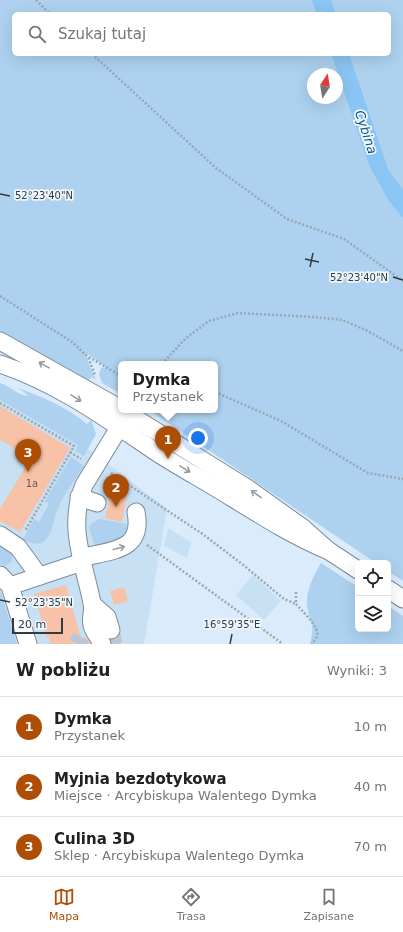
<!DOCTYPE html>
<html lang="pl">
<meta charset="utf-8">
<style>
body{margin:0;font-family:"DejaVu Sans",sans-serif;background:#f6f6f6;color:#202124}
.controls{position:absolute;right:12px;bottom:12px;display:grid;overflow:hidden;border-radius:6px;box-shadow:0 4px 16px #0002}
.controls button{width:36px;height:36px;display:grid;place-items:center;padding:0;border:0;border-bottom:1px solid #e0e0e0;background:#fff;color:#202124;font:20px sans-serif}
.compass{position:absolute;left:307px;top:68px;width:36px;height:36px;border-radius:50%;background:#fff;box-shadow:0 4px 16px #0002;rotate:12deg}
.scale{position:absolute;left:12px;bottom:10px;width:51px;box-sizing:border-box;padding-left:4px;border:2px solid #333a40;border-top:0;font-size:11px;line-height:14px;white-space:nowrap;color:#333a40;-webkit-text-stroke:3px #f0f8fe;paint-order:stroke}
.you{position:absolute;left:198px;top:438px;width:14px;height:14px;margin:-10px;border:3px solid #fff;border-radius:50%;background:#1a73e8;box-shadow:0 0 0 6px #1a73e833}
.badge{display:grid;place-items:center;width:26px;height:26px;border-radius:50%;background:#ae4e04;color:#fff;font-size:13px;font-weight:700}
.pin{position:absolute;translate:-50% -33px;filter:drop-shadow(0 1px 2px #0008)}
.pin::after{content:'';position:absolute;top:21px;width:14px;height:12px;background:inherit;clip-path:polygon(0 0,100% 0,50% 100%)}
.popup{position:absolute;left:118px;top:361px;width:100px;height:52px;box-sizing:border-box;display:grid;place-content:center;border-radius:6px;background:#fff;filter:drop-shadow(0 1px 3px #0005);font-size:13px;white-space:nowrap;color:#757577}
.popup b{font-size:15px;color:#202124}
.popup::after{content:'';position:absolute;left:50%;top:100%;margin-left:-8px;border:8px solid transparent;border-top-color:#fff}
.list{margin:0;padding:0;list-style:none}
h2{display:flex;justify-content:space-between;align-items:center;height:52px;margin:0;padding:0 16px;font-size:17px}
h2 small{font-size:13px;font-weight:400;color:#757577}
.list li{display:grid;grid-template-columns:26px 1fr auto;gap:12px;align-items:center;box-sizing:border-box;height:60px;padding:0 16px;border-top:1px solid #e0e0e0}
.list b{display:block;font-size:15px;white-space:nowrap}
.list p{margin:0;font-size:13px;white-space:nowrap;color:#757577}
.list em{font-size:13px;font-style:normal;color:#757577}
.icon{flex:none;width:22px;height:22px;fill:none;stroke:currentColor;stroke-width:2;stroke-linecap:round;stroke-linejoin:round}
.map{position:relative;flex:none;width:403px;height:644px;overflow:hidden}
.search{position:absolute;background:#fff;box-shadow:0 4px 16px #0002;left:12px;right:12px;top:12px;height:44px;display:flex;align-items:center;gap:10px;box-sizing:border-box;padding:0 14px;border-radius:6px;color:#757577;font-size:15px}
.sheet{height:232px;background:#fff}
nav{display:flex;justify-content:space-around;align-items:center;box-sizing:border-box;height:56px;border-top:1px solid #e0e0e0;background:#fff;font-size:11px;color:#757577}
nav a{display:grid;justify-items:center;gap:2px}
nav .on{color:#ae4e04}
.map>svg:first-child{display:block}
</style>
<div class="map">
<svg width="403" height="644" viewBox="0 0 403 644">
<rect width="100%" height="100%" fill="#daecfc"/>
<!-- built -->
<g fill="#c7e0f3">
<polygon points="0,393 70,435 167,509 144,644 17,644 0,593"/>
<polygon points="168,528 191,542 187,558 164,546"/>
<polygon points="253,575 281,601 264,620 236,595"/>
</g>
<!-- green -->
<g fill="#add1ef" fill-rule="evenodd">
<path d="M0,0H403V581L388,571V563H376L149,410H215V364H121V394L102,383L99,374L101,368L106,367L88,354L85,355L96,380L91,377L86,384L0,331ZM14,14H389V54H14ZM313,74H337V98H313Z"/>
<path d="M0,383C11,386 18,396 29,396L18,388C42,397 67,407 87,424L91,420L96,434L84,456L75,451L78,445L0,400Z"/>
<path d="M71,457L84,466C75,480 63,495 57,511C53,520 52,536 43,542C37,546 29,542 23,539L34,519L39,522L49,504L45,501Z"/>
<polygon points="100,519 126,524 128,533 125,532 125,535 128,538 99,546 94,544 89,527 93,522"/>
<polygon points="0,546 12,555 12,561 6,566 0,564"/>
<path d="M321,563L358,587V629H388V606L403,616V644H310C316,623 309,623 307,604C306,591 314,574 321,563Z"/>
<polygon points="0,589 0,590 17,644 0,644"/>
</g>
<!-- water -->
<g fill="#8ac5f3">
<polygon points="312,0 331,0 336,14 317,14"/>
<polygon points="331,54 349,54 388,169 403,190 403,218 389,201 370,167"/>
</g>
<!-- building -->
<g fill="#f7c2a7">
<polygon points="0,406 70,448 20,532 0,521 0,509 31,458 0,440"/>
<polygon points="111,492 127,495 122,522 105,518"/>
<polygon points="66,585 81,638 86,637 91,644 50,644 49,637 47,638 34,594"/>
<polygon points="124,587 128,601 114,605 110,591"/>
<polygon points="119,636 121,644 112,644 111,640"/>
</g>
<g fill="none" stroke-linecap="round" stroke-linejoin="round">
<!-- minor-tunnel -->
<g stroke="#b9c8d6" stroke-width="17" stroke-dasharray="17 8" stroke-linecap="butt">
<polyline points="111,630 114,644"/>
<polyline points="77,644 81,637"/>
</g>
<!-- minor casing -->
<g stroke="#7b8c9a" stroke-width="19">
<g id="minor">
<polyline points="0,341 121,409"/>
<path d="M0,364C57,383 104,417 153,450C177,466 202,479 226,494C260,515 293,536 329,551"/>
<polyline points="122,410 247,488 303,528 329,551 358,570"/>
<polyline points="79,497 97,503"/>
<polyline points="0,535 18,547 39,576"/>
<path d="M81,558C110,550 144,552 136,512"/>
<polyline points="0,575 10,586 28,644"/>
<polyline points="10,586 82,562"/>
<polyline points="388,589 403,599"/>
<polyline points="93,605 107,617 111,630"/>
<path d="M102,644C99,637 93,631 92,625C90,618 94,610 92,603C84,562 67,527 84,485L125,418"/>
</g>
</g>
<!-- path -->
<g stroke="#99a7b3" stroke-width="2.5" stroke-dasharray="2 2" stroke-linecap="butt">
<polyline points="36,0 50,14"/>
<polyline points="92,54 216,168 287,219 344,239 403,281"/>
<polyline points="0,296 72,342 88,357 95,375"/>
<polyline points="89,357 121,376"/>
<polyline points="162,364 186,338 209,321 238,313 314,317 342,320 366,330 403,351"/>
<polyline points="215,392 281,421 368,473 403,479"/>
<polyline points="0,403 74,446 25,531"/>
<polyline points="70,452 81,459"/>
<polyline points="111,473 204,535 242,564 284,599 296,604"/>
<polyline points="147,545 283,644"/>
<path d="M296,592V604C301,610 320,627 317,636C317,638 313,642 312,644"/>
</g>
<!-- minor -->
<use href="#minor" stroke="#fff" stroke-width="17"/>
</g>
<!-- one-way arrows -->
<defs><path id="oneway-shaft" d="M-6 0H5M1.5-3L5.5 0L1.5 3" fill="none" stroke-width="1.6" stroke-linecap="round" stroke-linejoin="round"/></defs>
<g stroke="#999ca0">
<use href="#oneway-shaft" transform="translate(44 365) rotate(-151)"/>
<use href="#oneway-shaft" transform="translate(76 398) rotate(31)"/>
<use href="#oneway-shaft" transform="translate(185 469) rotate(31)"/>
<use href="#oneway-shaft" transform="translate(256 494) rotate(-145)"/>
<use href="#oneway-shaft" transform="translate(119 548) rotate(-15)"/>
</g>
<!-- ticks -->
<path fill="none" stroke="#333a40" stroke-width="1.5" d="M0,194L10,196M305,259L319,262M310,267L313,253M393,277L403,280M0,600L10,602M230,644L232,634"/>
<g text-anchor="middle" dominant-baseline="central" stroke-width="3.5" stroke-linejoin="round" paint-order="stroke">
<!-- number labels -->
<g font-size="10" fill="#645c5a">
<text x="32" y="483">1a</text>
</g>
<!-- water labels -->
<g font-size="13" font-style="italic" fill="#105580" stroke="#f0f8fe">
<text transform="translate(366 132) rotate(72)">Cybina</text>
</g>
</g>
<g font-size="10" text-anchor="middle" fill="#333a40" stroke="#f0f8fe" stroke-width="3.5" stroke-linejoin="round" paint-order="stroke">
<text x="44" y="199">52°23'40"N</text>
<text x="359" y="281">52°23'40"N</text>
<text x="44" y="606">52°23'35"N</text>
<text x="232" y="628">16°59'35"E</text>
</g>
</svg>
<div class="controls">
<button><svg class="icon" aria-label="locate" viewBox="0 0 24 24"><circle cx="12" cy="12" r="6"/><path d="M12 2v4M12 18v4M2 12h4M18 12h4"/></svg></button>
<button><svg class="icon" aria-label="layers" viewBox="0 0 24 24"><path d="M12 4l9 5-9 5-9-5zM3 14l9 5 9-5"/></svg></button>
</div>
<svg class="compass" viewBox="-18 -18 36 36"><path d="M0-13l5 13h-10z" fill="#e53935"/><path d="M0 13l5-13h-10z" fill="#757577"/></svg>
<div class="scale">20 m</div>
<div class="you"></div>
<div class="pin badge" style="left:168px;top:459px">1</div>
<div class="popup"><b>Dymka</b>Przystanek</div>
<div class="pin badge" style="left:116px;top:507px">2</div>
<div class="pin badge" style="left:28px;top:472px">3</div>
<div class="search"><svg class="icon" aria-label="search" viewBox="0 0 24 24"><circle cx="10" cy="10" r="6"/><path d="M15 15l6 6"/></svg>Szukaj tutaj</div>
</div>
<section class="sheet">
<h2>W pobliżu<small>Wyniki: 3</small></h2>
<ul class="list">
<li><span class="badge">1</span><div><b>Dymka</b><p>Przystanek</p></div><em>10 m</em></li>
<li><span class="badge">2</span><div><b>Myjnia bezdotykowa</b><p>Miejsce · Arcybiskupa Walentego Dymka</p></div><em>40 m</em></li>
<li><span class="badge">3</span><div><b>Culina 3D</b><p>Sklep · Arcybiskupa Walentego Dymka</p></div><em>70 m</em></li>
</ul>
</section>
<nav>
<a class="on"><svg class="icon" aria-label="map" viewBox="0 0 24 24"><path d="M3 6l6-2 6 2 6-2v14l-6 2-6-2-6 2zM9 4v14M15 6v14"/></svg>Mapa</a>
<a><svg class="icon" aria-label="directions" viewBox="0 0 24 24"><path d="M12 3l9 9-9 9-9-9zM9 14v-3h6M13 9l2 2-2 2"/></svg>Trasa</a>
<a><svg class="icon" aria-label="saved" viewBox="0 0 24 24"><path d="M7 4h10v16l-5-4-5 4z"/></svg>Zapisane</a>
</nav>
